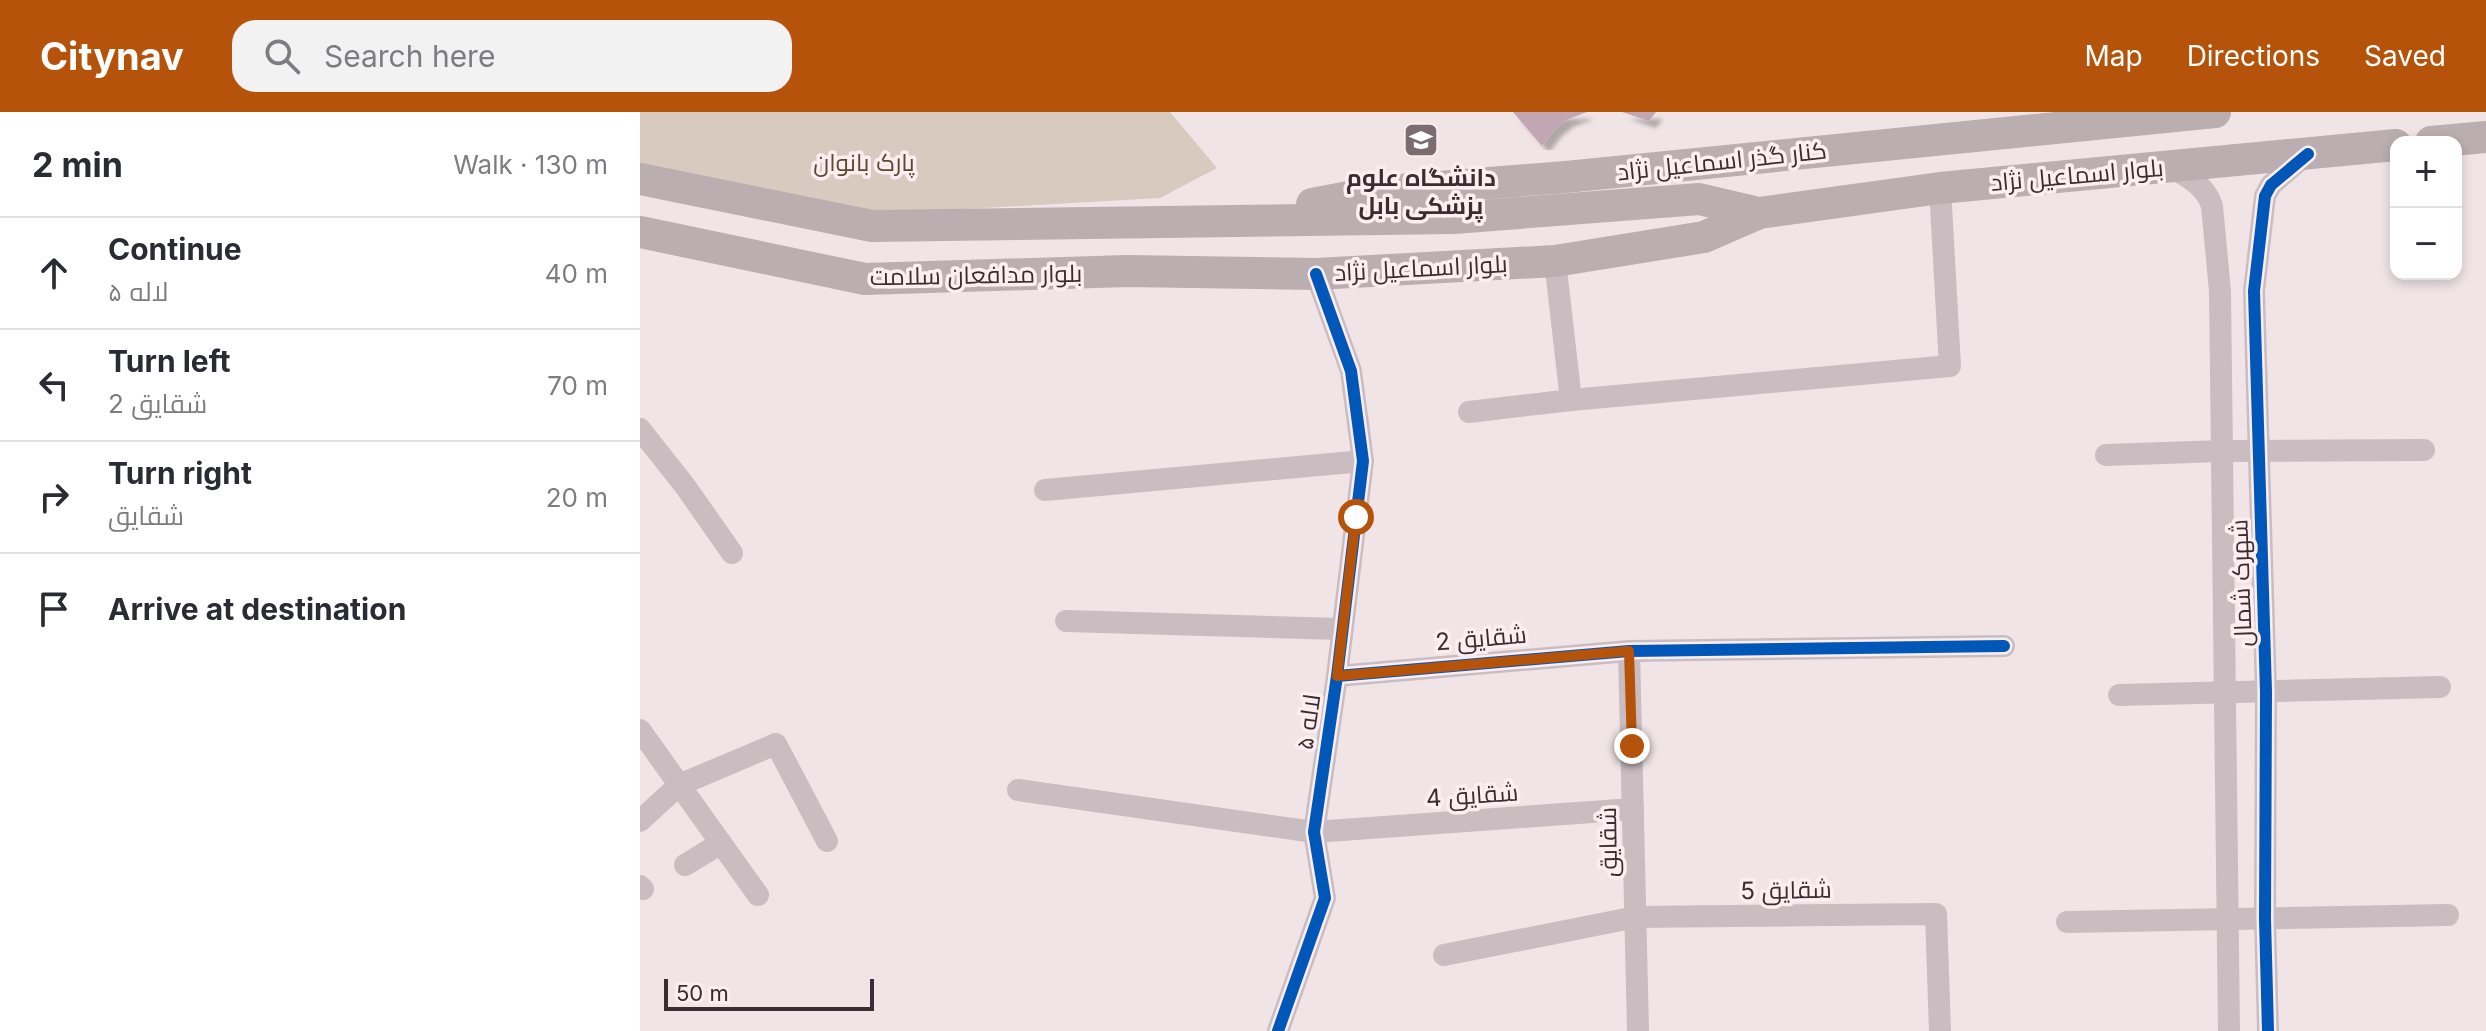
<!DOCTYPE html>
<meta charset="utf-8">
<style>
body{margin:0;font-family:Inter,Cairo,sans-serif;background:#f2f2f3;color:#2b2b33}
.controls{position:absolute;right:24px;top:24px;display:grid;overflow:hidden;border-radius:16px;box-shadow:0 4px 12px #0003}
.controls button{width:72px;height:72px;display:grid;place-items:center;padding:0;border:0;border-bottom:2px solid #e1e1e2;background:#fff;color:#2b2b33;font:40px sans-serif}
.scale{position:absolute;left:24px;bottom:20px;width:210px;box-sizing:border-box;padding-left:8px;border:4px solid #3b2b32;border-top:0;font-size:22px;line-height:28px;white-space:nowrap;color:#3b2b32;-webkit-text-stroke:6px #fbedf0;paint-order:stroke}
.stop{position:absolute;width:24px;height:24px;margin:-18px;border:6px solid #b45309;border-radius:50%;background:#fff}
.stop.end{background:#b45309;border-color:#fff;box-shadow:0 2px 8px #0008}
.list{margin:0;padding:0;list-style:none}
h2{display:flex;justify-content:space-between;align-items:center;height:104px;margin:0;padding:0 32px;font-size:34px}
h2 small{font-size:26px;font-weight:400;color:#7c7c81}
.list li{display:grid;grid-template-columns:52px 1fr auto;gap:24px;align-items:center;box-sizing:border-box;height:112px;padding:0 32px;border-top:2px solid #e1e1e2}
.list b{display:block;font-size:30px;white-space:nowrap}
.list p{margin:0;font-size:26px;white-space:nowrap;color:#7c7c81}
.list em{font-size:26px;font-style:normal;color:#7c7c81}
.icon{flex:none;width:44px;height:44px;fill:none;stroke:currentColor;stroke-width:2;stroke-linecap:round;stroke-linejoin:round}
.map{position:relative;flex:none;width:1846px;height:919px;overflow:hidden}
header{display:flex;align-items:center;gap:48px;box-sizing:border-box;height:112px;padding:0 40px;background:#b45309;color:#fff}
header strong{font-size:38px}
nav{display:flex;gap:44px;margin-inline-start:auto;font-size:28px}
.search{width:560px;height:72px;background:#f2f2f3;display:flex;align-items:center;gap:20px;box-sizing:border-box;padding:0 28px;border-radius:24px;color:#7c7c81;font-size:30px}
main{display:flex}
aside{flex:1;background:#fff}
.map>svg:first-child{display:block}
</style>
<header>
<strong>Citynav</strong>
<div class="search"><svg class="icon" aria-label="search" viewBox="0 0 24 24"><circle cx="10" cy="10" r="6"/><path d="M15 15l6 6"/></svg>Search here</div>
<nav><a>Map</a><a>Directions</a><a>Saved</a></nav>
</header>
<main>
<aside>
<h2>2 min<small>Walk · 130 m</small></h2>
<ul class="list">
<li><svg class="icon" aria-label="ahead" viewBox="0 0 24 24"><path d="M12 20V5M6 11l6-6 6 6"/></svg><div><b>Continue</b><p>لاله ۵</p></div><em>40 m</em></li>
<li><svg class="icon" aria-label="left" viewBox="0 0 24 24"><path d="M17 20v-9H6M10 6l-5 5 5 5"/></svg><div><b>Turn left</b><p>شقايق 2</p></div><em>70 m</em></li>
<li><svg class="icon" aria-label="right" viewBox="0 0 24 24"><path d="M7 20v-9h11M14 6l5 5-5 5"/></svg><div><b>Turn right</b><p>شقايق</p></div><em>20 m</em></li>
<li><svg class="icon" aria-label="arrive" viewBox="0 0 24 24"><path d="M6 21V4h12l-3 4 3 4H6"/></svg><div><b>Arrive at destination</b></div></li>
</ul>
</aside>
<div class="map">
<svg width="1846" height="919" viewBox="0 0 1846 919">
<defs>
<filter id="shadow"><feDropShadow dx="7" dy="7" stdDeviation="2" flood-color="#0004"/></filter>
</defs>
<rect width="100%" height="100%" fill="#f0e4e7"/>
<!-- green -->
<polygon fill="#d8cabf" points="0,0 530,0 577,56 520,86 221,103 0,58"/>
<!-- building -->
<g fill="#c3a6b3" filter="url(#shadow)">
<polygon points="873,0 947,0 926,8 914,18 902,34"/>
<polygon points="982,0 1016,0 1009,9"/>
</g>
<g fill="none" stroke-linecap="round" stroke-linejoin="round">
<!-- street -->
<g stroke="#c9bdc1" stroke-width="22">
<path d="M1530,54C1549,66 1565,73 1572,94L1580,179L1589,919"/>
<polyline points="915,149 931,288"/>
<polyline points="829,300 931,288 1310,254 1300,76"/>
<polyline points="0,317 45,374 92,441"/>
<polyline points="1466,343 1581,339 1784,338"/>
<polyline points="405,378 723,349"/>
<polyline points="426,509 701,517"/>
<polyline points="989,539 998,919"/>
<polyline points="697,564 989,539 1364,534"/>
<polyline points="1479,583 1800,575"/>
<polyline points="0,618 118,783"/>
<polyline points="378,678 674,720 993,697"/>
<polyline points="0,709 39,673 136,632 187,729"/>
<polyline points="45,753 81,731"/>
<polyline points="0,774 3,777"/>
<polyline points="1427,810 1808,803"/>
<polyline points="804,843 996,805 1296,802 1300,919"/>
<polyline points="638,919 685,786 674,720 697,564 723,349 711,259 676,162"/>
<polyline points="1628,919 1625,807 1626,580 1614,179 1625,84 1631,73 1667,42"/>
</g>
<!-- secondary -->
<g stroke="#baaeb1" stroke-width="32">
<polyline points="1791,30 1846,25"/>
<polyline points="0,67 232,114 814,106 1059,87 1119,101"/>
<polyline points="672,92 735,80 926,65 1575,0"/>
<polyline points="0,120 225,167 487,159 676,162 915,149 1064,125 1119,101 1300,76 1756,33"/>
</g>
<!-- cycleway casing -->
<g stroke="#fbedf0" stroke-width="17">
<g id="cycleway">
<polyline points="697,564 989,539 1364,534"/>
<polyline points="638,919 685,786 674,720 697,564 723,349 711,259 676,162"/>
<polyline points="1628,919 1625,807 1626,580 1614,179 1625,84 1631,73 1668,42"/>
</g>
</g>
<!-- cycleway -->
<use href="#cycleway" stroke="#0057b8" stroke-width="12"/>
</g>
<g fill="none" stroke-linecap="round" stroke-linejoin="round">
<!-- route -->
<polyline stroke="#b45309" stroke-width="10" points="716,405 697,564 989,539 992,634"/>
</g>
<!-- icons -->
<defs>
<g id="university-square" transform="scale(1.8)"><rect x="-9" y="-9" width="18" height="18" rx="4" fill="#7a6c71" stroke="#fbedf0"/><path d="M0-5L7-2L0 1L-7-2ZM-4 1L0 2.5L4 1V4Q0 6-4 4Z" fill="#fff"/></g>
</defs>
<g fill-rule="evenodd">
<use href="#university-square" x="781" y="28"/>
</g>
<g text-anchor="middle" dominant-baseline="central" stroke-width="7" stroke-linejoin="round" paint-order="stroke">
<!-- street labels -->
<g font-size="24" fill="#3b2b32" stroke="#fbedf0">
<text transform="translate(1082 49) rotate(-6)">کنار گذر اسماعیل نژاد</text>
<text transform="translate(1437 63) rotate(-5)">بلوار اسماعیل نژاد</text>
<text transform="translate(781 156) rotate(-3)">بلوار اسماعیل نژاد</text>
<text transform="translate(336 163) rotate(-1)">بلوار مدافعان سلامت</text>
<text transform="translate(1601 471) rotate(-92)">شهرک شمال</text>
<text transform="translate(841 526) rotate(-5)">شقايق 2</text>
<text transform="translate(668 610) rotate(-82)">لاله ۵</text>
<text transform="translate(832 683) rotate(-4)">شقايق 4</text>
<text transform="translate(968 730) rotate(-91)">شقايق</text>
<text transform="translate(1146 778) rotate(-1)">شقايق 5</text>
</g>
<!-- park labels -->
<g font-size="24" fill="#5a492e" stroke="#fbedf0">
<text x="224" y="50">پارک بانوان</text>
</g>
<!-- poi labels -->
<g font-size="24" font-weight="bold" fill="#3b2b32" stroke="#fbedf0">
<text x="781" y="65">دانشگاه علوم<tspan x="781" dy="28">پزشکی بابل</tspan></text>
</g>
</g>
</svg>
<div class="controls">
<button>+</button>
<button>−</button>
</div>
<div class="scale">50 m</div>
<div class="stop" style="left:716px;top:405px"></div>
<div class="stop end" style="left:992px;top:634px"></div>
</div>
</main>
